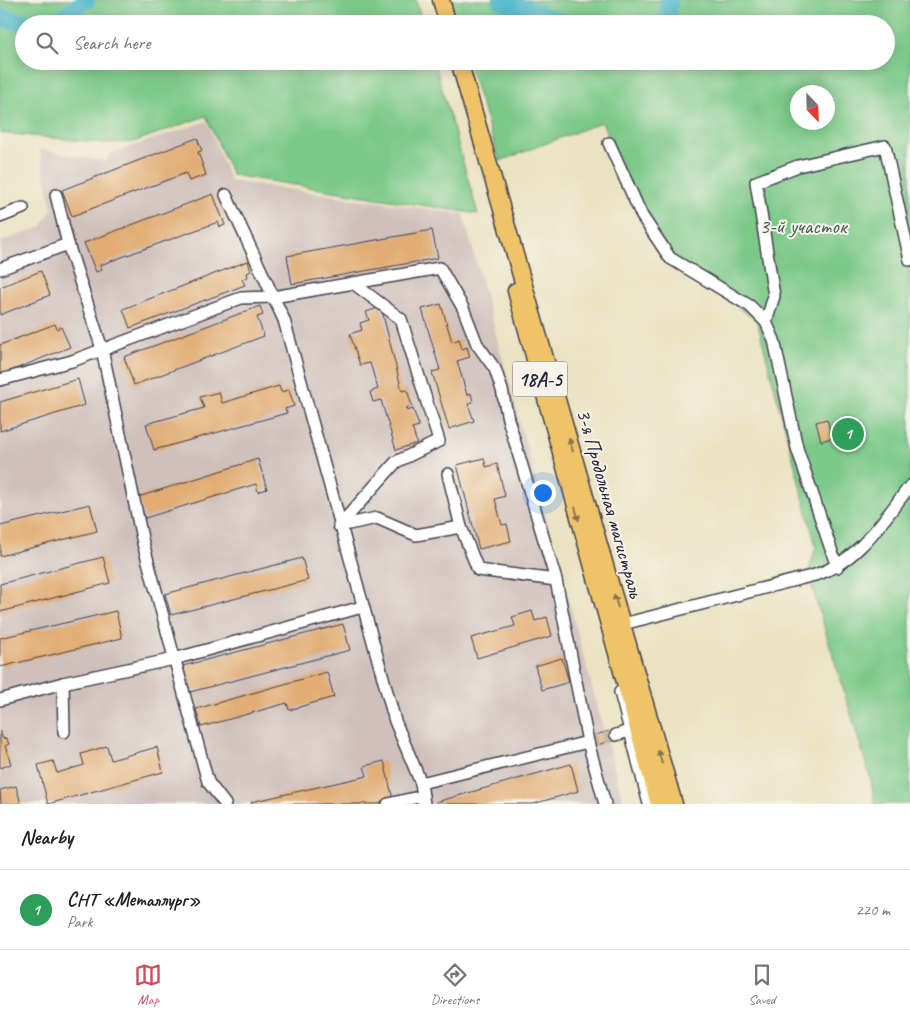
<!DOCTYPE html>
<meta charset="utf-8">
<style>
body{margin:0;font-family:Caveat,sans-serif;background:#f6f6f6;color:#202124}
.compass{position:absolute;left:790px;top:85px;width:45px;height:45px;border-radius:50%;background:#fff;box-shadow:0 2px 12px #0003;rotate:157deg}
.you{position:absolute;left:542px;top:492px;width:18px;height:18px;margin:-12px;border:4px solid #fff;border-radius:50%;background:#1a73e8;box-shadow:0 0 0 8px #1a73e833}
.badge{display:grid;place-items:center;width:32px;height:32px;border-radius:50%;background:#d1495b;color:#fff;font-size:16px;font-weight:700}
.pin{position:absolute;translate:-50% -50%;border:2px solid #fff;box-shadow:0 1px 5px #0006}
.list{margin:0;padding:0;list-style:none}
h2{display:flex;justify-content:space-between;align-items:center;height:65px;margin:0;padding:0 20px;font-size:21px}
h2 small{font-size:16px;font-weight:400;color:#757577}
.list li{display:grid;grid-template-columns:32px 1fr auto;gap:15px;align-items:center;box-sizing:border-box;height:80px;padding:0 20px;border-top:1px solid #e0e0e0}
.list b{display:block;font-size:19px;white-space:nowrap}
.list p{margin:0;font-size:16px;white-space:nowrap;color:#757577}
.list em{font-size:16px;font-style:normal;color:#757577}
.icon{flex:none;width:28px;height:28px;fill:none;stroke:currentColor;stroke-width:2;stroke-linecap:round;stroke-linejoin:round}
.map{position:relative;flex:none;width:910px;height:804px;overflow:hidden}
.search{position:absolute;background:#fff;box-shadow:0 2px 12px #0003;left:15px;right:15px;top:15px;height:55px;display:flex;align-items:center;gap:12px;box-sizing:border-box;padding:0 18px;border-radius:28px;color:#757577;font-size:19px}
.sheet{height:145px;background:#fff}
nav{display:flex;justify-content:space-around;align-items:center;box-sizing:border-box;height:70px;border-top:1px solid #e0e0e0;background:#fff;font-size:14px;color:#757577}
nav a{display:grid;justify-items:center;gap:2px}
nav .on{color:#d1495b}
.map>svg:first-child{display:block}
</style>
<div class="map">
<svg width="910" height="804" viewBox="0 0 910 804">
<rect width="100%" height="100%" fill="#f7f3e8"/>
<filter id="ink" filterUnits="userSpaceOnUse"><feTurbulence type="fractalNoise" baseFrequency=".02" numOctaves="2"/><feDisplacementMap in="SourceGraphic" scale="10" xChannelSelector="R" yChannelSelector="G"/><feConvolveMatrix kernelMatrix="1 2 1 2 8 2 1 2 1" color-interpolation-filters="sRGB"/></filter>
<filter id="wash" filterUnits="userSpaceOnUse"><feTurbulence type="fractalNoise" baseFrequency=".0096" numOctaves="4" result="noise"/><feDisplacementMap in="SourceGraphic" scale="20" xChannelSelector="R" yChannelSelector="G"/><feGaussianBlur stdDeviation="1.12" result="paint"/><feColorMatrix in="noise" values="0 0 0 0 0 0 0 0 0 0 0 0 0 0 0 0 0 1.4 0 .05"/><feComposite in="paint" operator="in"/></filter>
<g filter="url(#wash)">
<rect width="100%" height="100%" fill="#ebe2c1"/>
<!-- industrial -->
<polygon fill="#cfc0bb" points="207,121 230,181 463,214 624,804 0,804 0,242 41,227 52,209 39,149 106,162 110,154"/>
<!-- green -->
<g fill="#7bc989" stroke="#4e7662" fill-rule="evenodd">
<polygon points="0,0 416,0 423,24 24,24 24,61 434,61 478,214 232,175 206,116 133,142 105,143 0,133"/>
<path d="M447,0H910V804H875L871,780L808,574L816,547L757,321L678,264L640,205L602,122L500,161L467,61H886V24H455ZM798,92H828V122H798Z"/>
</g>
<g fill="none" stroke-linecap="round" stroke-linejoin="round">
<!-- river -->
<g stroke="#4bb6c9" stroke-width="18">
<polyline points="501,0 565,24"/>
<polyline points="0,17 30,24"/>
<polyline points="55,24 86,0"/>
<polyline points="658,24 667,20 669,0"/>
</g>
</g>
<g id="blocks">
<!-- building -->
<g fill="#e1ad74">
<polygon points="197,138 202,151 198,152 206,175 189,181 186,173 72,216 62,190"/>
<polygon points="213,194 225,225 220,227 218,222 100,265 102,270 96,272 84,243"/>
<polygon points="432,230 438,258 292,284 287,256"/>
<polygon points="248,261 251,271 247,273 248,277 242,279 245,285 130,328 123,309"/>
<polygon points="41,271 50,295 0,315 0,287"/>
<polygon points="441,304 452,342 459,339 462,349 467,347 470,357 457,361 467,395 471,393 473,402 468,404 474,421 449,429 432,372 440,370 422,309"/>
<polygon points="260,306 263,315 257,317 264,336 134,385 124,357"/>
<polygon points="381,307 402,391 407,390 412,406 406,408 407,411 413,409 419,426 412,428 417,443 396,450 381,400 373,402 370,392 378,389 370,363 360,365 350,334 362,330 360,323 369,320 366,312"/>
<polygon points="55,324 57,329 61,327 70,347 0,375 0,345"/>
<polygon points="78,379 85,405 0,431 0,402"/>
<polygon points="279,386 281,392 289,390 294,406 285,409 287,413 154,450 146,424 204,408 200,397 219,392 222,403"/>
<polygon points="827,419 832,438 821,441 816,422"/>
<polygon points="484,458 486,467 497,464 505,496 495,499 502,525 507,524 511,541 479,549 457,465"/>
<polygon points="258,459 267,489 258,492 256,484 145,518 138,497"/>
<polygon points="90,504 97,531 0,556 0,526"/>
<polygon points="103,557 110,583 0,612 0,584"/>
<polygon points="302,558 308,580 171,615 165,594"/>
<polygon points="116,611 122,638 0,667 0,638"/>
<polygon points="532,611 535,621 547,617 552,636 477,658 471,638 515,626 512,617"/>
<polygon points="343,624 350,650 190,692 183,666"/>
<polygon points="562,658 569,682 542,690 535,666"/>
<polygon points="327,672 334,697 289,710 287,703 201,727 196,709"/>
<polygon points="0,731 3,739 6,738 9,744 5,746 11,764 0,768"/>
<polygon points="609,731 612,740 595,746 592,736"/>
<polygon points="107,746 111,760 157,747 163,772 48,804 38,765 53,761 57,773 84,765 81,754"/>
<polygon points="384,761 393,800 377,804 252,804 251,802 367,776 364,766"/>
<polygon points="571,764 578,791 533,804 437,804 436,802"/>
<polygon points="16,786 21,804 1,804 0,790"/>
</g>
</g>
</g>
<g filter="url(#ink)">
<use href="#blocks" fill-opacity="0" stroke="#403f4f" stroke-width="1"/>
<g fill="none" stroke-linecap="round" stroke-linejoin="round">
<!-- minor-tunnel -->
<polyline stroke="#c3bca6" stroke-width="11" stroke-dasharray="11 5.5" stroke-linecap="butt" points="588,742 616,735"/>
<!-- minor casing -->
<g stroke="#403f4f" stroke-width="14">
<g id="minor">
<polyline points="609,143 642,216 670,258 750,306 766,322"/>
<polyline points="56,195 68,244 102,349 143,543 208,782 225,804"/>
<polyline points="226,195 284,320 395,721 421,783 424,804"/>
<polyline points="0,217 23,208"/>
<polyline points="0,269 68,244"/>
<polyline points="0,380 72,361 241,298 273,297 440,268 463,308 477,344 495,369 502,390 508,419 556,580 588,742 605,804"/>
<polyline points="448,474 461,527 478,570 556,580"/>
<polyline points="339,526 396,462 439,441 401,319 353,283"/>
<polyline points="339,526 377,518 416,535 461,527"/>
<polyline points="837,567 797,448 774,340 766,322 774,296 756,182 798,166 885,146 910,260"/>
<path d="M623,624L815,575C858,562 883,520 910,486"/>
<polyline points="63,683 64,732"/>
<polyline points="620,692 649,804"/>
<polyline points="0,700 63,683 174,659 362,607"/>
<polyline points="616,735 629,731"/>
<polyline points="421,783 588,742"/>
<polyline points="388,804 423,796"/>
</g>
</g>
<!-- highway casing -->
<g stroke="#403f4f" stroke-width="19">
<g id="highway">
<polyline points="441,0 448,24"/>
<polyline points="459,61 674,804"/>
<polyline points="516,291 659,804"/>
</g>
</g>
<!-- minor -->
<use href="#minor" stroke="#fff" stroke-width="11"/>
<!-- highway -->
<use href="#highway" stroke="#efc469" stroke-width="16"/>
</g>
<!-- one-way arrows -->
<defs><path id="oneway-solid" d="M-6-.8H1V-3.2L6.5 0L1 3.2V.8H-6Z" transform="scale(1.25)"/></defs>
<g fill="#887352">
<use href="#oneway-solid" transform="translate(571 445) rotate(-106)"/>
<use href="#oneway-solid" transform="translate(577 514) rotate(75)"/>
<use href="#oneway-solid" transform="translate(616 601) rotate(-106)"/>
<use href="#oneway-solid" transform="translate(660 757) rotate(-106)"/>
</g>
</g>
<g text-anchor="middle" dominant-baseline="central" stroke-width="4" stroke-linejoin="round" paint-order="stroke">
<!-- shield labels -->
<rect fill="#f7f3e8" stroke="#62616f" stroke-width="1" x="512.5" y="361.5" width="55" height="35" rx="4"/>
<g font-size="20" font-weight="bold" fill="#22223b">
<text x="540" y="379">18А-5</text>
</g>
<!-- park labels -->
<g font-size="21" fill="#415c56" stroke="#f7f3e8">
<text x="803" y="226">3-й участок</text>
</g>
<!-- street labels -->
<g font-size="21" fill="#22223b" stroke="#f7f3e8">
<text transform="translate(610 503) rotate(74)">3-я Продольная магистраль</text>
</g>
</g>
</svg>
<svg class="compass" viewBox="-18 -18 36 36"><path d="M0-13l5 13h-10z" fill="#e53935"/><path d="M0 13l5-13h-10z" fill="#757577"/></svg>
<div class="you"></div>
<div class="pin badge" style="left:848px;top:434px;background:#2e9e5b">1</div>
<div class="search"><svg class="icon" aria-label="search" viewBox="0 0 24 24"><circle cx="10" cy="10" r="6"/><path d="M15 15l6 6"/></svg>Search here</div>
</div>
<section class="sheet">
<h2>Nearby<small></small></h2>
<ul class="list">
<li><span class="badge" style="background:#2e9e5b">1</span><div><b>СНТ «Металлург»</b><p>Park</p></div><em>220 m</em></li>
</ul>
</section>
<nav>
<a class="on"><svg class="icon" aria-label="map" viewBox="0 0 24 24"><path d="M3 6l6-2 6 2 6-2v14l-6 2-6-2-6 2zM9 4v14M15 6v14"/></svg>Map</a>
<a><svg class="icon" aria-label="directions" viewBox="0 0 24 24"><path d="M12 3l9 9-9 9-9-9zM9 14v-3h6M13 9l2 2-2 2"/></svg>Directions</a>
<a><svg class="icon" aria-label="saved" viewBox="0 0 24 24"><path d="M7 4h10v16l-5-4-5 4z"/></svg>Saved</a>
</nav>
